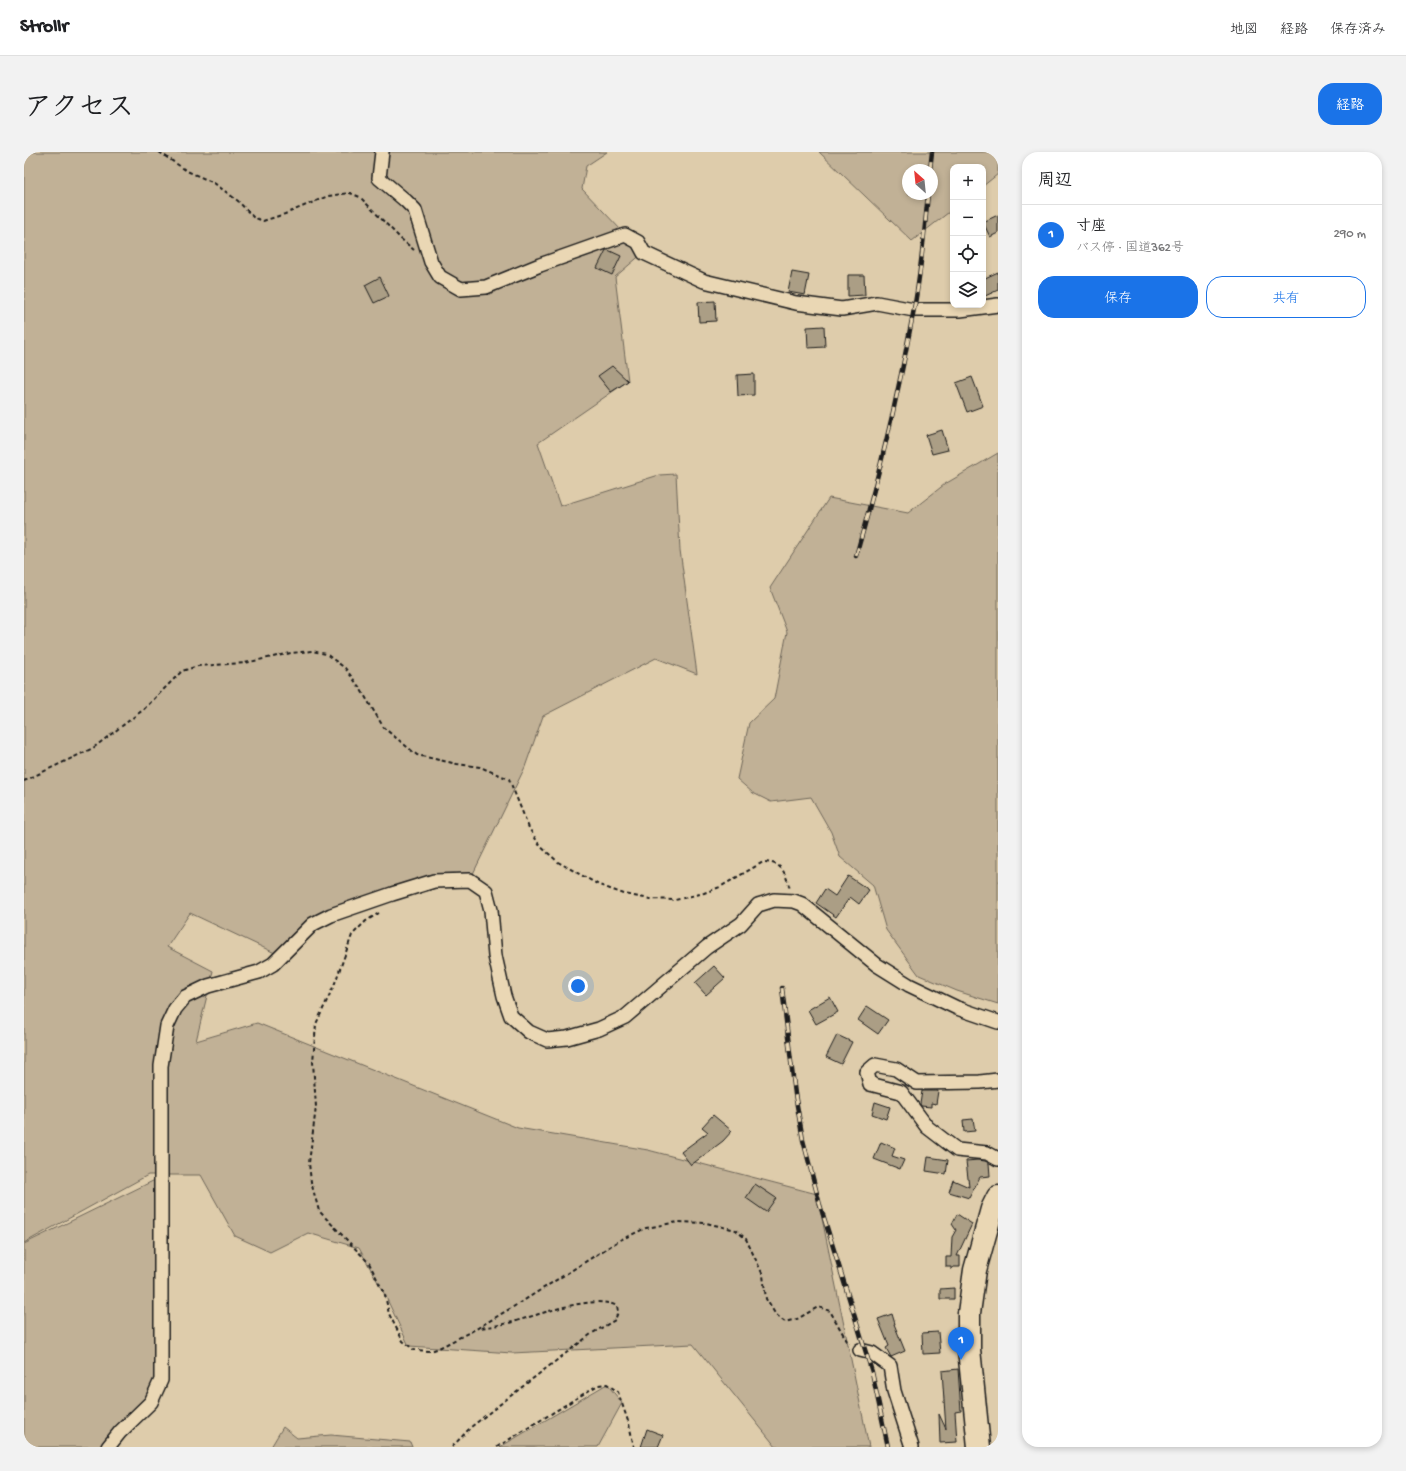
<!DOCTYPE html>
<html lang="ja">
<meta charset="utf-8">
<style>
body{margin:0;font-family:"Gochi Hand","Klee One",sans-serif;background:#f2f2f2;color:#202124}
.controls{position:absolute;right:12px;top:12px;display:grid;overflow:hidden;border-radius:8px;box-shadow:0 2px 6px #0003}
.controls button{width:36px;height:36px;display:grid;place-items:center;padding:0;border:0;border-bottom:1px solid #e0e0e0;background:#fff;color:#202124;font:20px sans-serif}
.compass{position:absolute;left:878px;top:12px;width:36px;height:36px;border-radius:50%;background:#fff;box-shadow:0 2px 6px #0003;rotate:333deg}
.you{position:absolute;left:554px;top:834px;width:14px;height:14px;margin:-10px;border:3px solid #fff;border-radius:50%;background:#1a73e8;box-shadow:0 0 0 6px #1a73e833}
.badge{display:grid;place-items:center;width:26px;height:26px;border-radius:50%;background:#1a73e8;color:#fff;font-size:13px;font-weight:700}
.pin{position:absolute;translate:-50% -33px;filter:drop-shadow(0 1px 2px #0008)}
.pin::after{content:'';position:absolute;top:21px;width:14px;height:12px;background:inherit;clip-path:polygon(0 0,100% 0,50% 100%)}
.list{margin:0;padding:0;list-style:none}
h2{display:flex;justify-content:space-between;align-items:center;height:52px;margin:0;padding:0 16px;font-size:17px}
h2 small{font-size:13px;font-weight:400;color:#757577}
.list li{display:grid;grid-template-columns:26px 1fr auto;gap:12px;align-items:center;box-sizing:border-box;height:60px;padding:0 16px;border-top:1px solid #e0e0e0}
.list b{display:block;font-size:15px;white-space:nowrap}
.list p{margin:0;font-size:13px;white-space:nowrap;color:#757577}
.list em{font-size:13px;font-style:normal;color:#757577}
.actions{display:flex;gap:8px;padding:12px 16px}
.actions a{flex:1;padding:9px 0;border:1px solid #1a73e8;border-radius:16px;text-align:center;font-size:14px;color:#1a73e8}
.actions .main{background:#1a73e8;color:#fff}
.icon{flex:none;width:22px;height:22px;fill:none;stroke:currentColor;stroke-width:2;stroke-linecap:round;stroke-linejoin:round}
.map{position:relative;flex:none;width:974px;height:1295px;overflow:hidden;border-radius:16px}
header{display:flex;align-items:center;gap:24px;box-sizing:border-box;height:56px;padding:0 20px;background:#fff;border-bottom:1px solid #e0e0e0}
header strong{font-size:19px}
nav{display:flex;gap:22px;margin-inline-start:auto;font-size:14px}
.intro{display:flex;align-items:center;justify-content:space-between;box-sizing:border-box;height:96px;padding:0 24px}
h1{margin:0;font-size:28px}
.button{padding:10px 18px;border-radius:16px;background:#1a73e8;color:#fff;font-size:14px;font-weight:700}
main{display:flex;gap:24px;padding:0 24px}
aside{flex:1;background:#fff;border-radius:16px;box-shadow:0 2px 6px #0003}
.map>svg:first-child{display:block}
</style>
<header>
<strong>Strollr</strong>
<nav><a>地図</a><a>経路</a><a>保存済み</a></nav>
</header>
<div class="intro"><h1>アクセス</h1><a class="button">経路</a></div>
<main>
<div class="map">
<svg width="974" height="1295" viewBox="0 0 974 1295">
<rect width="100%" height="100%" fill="#deccab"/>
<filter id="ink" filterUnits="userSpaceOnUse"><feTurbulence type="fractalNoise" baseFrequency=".025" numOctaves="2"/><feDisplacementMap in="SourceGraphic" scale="8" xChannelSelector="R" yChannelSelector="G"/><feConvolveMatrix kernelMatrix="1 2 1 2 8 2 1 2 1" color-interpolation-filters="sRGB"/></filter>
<g filter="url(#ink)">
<!-- green -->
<g fill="#c1b196" stroke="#6e6659" fill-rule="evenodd">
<polygon points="0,0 583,0 562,14 558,37 619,101 591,125 604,229 514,291 536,354 635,323 652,322 656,398 673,522 632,506 519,564 501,615 446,728 394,731 289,772 255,803 166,761 143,795 189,819 172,889 233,871 494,976 624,998 793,1042 845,1295 752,1295 669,1192 488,1201 385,1194 361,1143 335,1096 284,1081 246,1100 211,1084 177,1023 124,1023 0,1091"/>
<path d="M795,0H974V22L959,34V15H929V57L888,89ZM884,18H908V42H884Z"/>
<polygon points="974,301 974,852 933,839 895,823 862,778 849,733 816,705 807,680 787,645 747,650 729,641 713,627 725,571 750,547 763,480 746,436 805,346 884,361 921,332"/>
<polygon points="137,1025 137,1228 84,1295 0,1295 0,1092"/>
<polygon points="583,1232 598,1251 574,1295 476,1295"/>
<polygon points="259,1275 273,1286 307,1283 386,1290 388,1295 247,1295"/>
</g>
<!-- building -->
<g fill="#ab9e85" stroke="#1c1c1c">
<polygon points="974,63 974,81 966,85 959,70"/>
<polygon points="582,98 584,98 597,104 588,123 573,116"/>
<polygon points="768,120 785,123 781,143 764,140"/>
<polygon points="974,120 974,138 959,145 959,127"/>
<polygon points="824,123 840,123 841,143 824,144"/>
<polygon points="356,125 365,144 350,151 341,133"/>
<polygon points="691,149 692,169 675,170 674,150"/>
<polygon points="800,174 801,195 784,196 783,175"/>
<polygon points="588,214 604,229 587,240 574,224"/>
<polygon points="730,222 730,243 714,244 713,223"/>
<polygon points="948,225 959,254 943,260 932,231"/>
<polygon points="918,278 924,298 908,302 902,283"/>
<polygon points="824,724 845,738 835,752 826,745 812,765 792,751 801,737 811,744"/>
<polygon points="690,814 701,826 682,843 671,831"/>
<polygon points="806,845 814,860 792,872 784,858"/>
<polygon points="843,854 864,868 854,882 834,868"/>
<polygon points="813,883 828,890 817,912 802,905"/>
<polygon points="898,939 914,939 912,952 907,951 907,955 897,954 896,952"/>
<polygon points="851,950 866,955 862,967 848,962"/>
<polygon points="689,963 708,979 699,989 667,1013 657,1000 684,980 678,975"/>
<polygon points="949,967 951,979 940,980 939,968"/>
<polygon points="857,990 871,996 868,1004 880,1008 876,1017 850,1007"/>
<polygon points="904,1005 924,1008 922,1022 902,1019"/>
<polygon points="954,1008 961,1009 965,1011 966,1024 956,1025 945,1046 925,1040 929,1028 945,1035 942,1009"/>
<polygon points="731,1032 752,1046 742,1060 722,1046"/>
<polygon points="933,1062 948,1072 933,1104 936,1104 936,1115 929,1115 927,1118 927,1115 922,1115 922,1105 927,1105 928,1085 932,1078 928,1072"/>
<polygon points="930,1136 930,1147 916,1147 916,1137"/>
<polygon points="868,1162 871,1172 870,1172 881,1199 867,1205 862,1196 865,1194 854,1167"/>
<polygon points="914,1180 916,1201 899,1202 898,1181"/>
<polygon points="934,1217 937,1259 931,1260 933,1290 916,1291 915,1262 922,1277 918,1219"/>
<polygon points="623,1277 639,1283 634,1295 617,1295"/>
</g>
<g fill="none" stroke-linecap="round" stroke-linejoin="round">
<!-- street casing -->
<g stroke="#1c1c1c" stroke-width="16">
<g id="street">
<polyline points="358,0 355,26 382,49 391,58 407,110 416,125 437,137 462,135 516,113 601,83 614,90 620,101 680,129 772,151 818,157 853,151 890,158 936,158 974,153"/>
<polyline points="974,928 956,930 893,931 872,917 851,913 843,920 846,932 877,940 903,975 933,998 963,1001 974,1007"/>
<polyline points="836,1198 848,1201 866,1214 870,1239 888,1295"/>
<polyline points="84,1295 96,1280 127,1250 137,1228 137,914 143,874 151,857 161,845 184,834 235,820 249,812 289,772 307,763 368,742 410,729 446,728 462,739 467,758 471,804 480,844 487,864 505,880 523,888 543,886 575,877 601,865 683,795 717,772 734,753 750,748 770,749 778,752 853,813 885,833 933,856 974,870"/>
</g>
</g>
<!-- highway casing -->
<g stroke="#1c1c1c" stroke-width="25">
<polyline id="highway" points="955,1295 945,1197 945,1161 951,1118 968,1057 974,1045"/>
</g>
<!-- path -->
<g stroke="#1c1c1c" stroke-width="2" stroke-dasharray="4 3" stroke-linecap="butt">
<polyline points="135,0 163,19 190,31 214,49 229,65 239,69 261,62 304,44 326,41 336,45 377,87 390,98"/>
<path d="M0,629L69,596L119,558L158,519L174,514L221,511L267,501L288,499L302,502L321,516L336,536L360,576L393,603L433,612L456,615L485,627L505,676L516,694L534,710L575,733L600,742L626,747L651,748L680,741L696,735L739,710C759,710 761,721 766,737"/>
<polyline points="355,761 342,769 328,783 311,831 292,872 289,910 292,955 285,1011 287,1030 295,1059 345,1111 361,1143 365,1162 379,1189 390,1198 406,1199 413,1197 452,1177 499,1149 596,1088 622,1076 654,1070 682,1071 712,1078 722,1087 739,1123 742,1147 752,1163 761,1170 773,1167 794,1155 806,1159 823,1189 826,1191"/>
<path d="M428,1295L447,1275L507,1228L567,1182L591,1168L594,1160L593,1154C569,1141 512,1164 485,1171C475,1173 465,1175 455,1176"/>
<polyline points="473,1295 574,1233 583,1232 594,1240 605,1272 610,1295"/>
</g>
<!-- street -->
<use href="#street" stroke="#ead7b4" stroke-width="13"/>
<!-- highway -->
<use href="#highway" stroke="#ead7b4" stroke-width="22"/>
<!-- rail casing -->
<g stroke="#1c1c1c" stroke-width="4.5">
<g id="rail">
<polyline points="906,18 908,0"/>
<path d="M832,404C855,324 874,244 889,162C897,123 900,82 904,42"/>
<polyline points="758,836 771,942 779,988 796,1053 848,1220 864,1295"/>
</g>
</g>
<!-- rail -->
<use href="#rail" stroke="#ead7b4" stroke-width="3" stroke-dasharray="9" stroke-linecap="butt"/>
</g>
</g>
</svg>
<div class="controls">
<button>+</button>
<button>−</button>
<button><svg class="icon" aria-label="locate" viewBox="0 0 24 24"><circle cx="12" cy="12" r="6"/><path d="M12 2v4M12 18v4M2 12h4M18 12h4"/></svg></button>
<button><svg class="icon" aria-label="layers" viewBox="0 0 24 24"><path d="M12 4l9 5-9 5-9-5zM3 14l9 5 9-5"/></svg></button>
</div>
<svg class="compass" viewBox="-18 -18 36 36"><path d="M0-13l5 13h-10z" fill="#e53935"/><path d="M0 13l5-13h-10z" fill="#757577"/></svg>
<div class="you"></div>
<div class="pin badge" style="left:937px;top:1208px">1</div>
</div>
<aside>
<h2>周辺<small></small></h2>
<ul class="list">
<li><span class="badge">1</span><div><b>寸座</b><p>バス停 · 国道362号</p></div><em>290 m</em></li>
</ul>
<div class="actions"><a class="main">保存</a><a>共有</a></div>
</aside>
</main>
